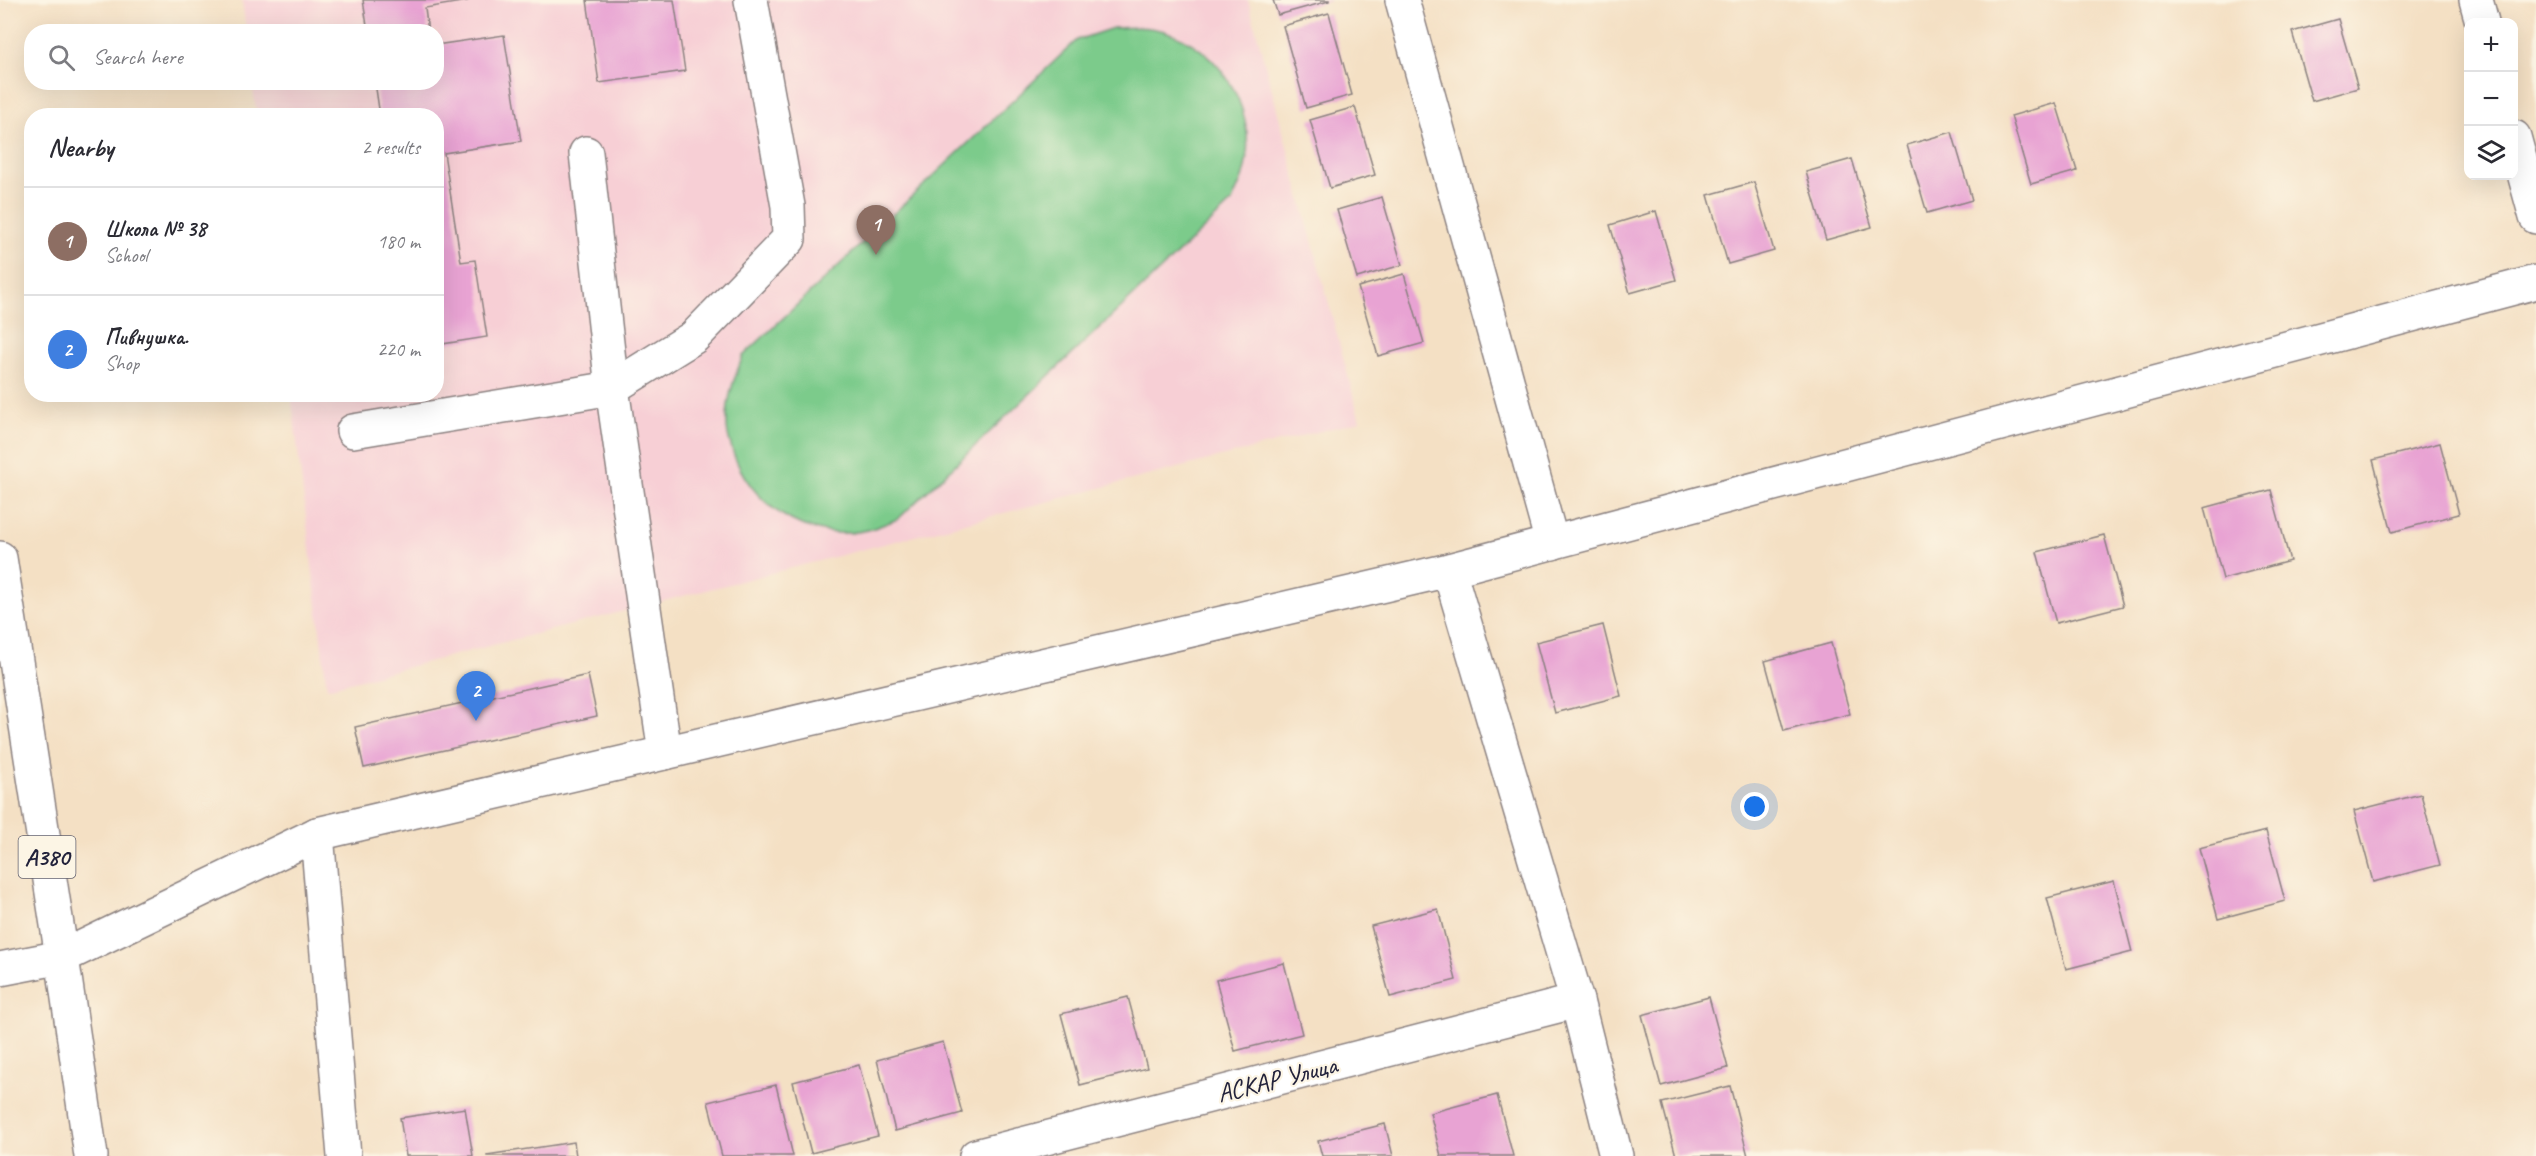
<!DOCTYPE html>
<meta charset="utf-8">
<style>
body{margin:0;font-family:Caveat,sans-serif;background:#f7f7f7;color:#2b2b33}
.controls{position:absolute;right:18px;top:18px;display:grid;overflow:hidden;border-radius:12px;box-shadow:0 6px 24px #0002}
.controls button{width:54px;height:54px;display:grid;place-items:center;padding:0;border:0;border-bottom:2px solid #e1e1e2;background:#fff;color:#2b2b33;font:30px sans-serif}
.you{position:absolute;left:1755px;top:807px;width:21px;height:21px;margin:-15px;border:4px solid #fff;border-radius:50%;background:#1a73e8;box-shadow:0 0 0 9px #1a73e833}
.badge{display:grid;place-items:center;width:39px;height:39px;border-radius:50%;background:#db2777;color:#fff;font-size:20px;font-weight:700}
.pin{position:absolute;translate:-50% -50px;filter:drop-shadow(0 2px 3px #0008)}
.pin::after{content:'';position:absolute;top:32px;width:21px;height:18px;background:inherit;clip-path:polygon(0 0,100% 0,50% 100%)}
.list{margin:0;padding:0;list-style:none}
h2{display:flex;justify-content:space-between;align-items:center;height:78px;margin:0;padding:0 24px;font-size:26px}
h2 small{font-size:20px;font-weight:400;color:#7c7c81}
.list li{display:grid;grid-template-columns:39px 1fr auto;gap:18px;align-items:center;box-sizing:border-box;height:108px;padding:0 24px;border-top:2px solid #e1e1e2}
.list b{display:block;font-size:22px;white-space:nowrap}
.list p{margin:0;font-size:20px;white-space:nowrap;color:#7c7c81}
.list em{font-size:20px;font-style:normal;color:#7c7c81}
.icon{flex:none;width:33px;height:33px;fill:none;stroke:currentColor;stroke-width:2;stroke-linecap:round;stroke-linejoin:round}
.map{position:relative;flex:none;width:2536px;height:1156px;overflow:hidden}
.search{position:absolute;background:#fff;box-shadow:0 6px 24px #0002;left:24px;top:24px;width:420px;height:66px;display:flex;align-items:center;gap:15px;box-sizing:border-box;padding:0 21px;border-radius:24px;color:#7c7c81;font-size:22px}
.panel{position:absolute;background:#fff;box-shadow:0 6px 24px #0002;left:24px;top:108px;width:420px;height:294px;border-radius:24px}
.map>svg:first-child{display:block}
</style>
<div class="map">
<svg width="2536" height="1156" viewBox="0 0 2536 1156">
<rect width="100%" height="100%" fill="#fcf5e5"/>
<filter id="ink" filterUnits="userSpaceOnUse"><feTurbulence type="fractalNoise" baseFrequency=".0167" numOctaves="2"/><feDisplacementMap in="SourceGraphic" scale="12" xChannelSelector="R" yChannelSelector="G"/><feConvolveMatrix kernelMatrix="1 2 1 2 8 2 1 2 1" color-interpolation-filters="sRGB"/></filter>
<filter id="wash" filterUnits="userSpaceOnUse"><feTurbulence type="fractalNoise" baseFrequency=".008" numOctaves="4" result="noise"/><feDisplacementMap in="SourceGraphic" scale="24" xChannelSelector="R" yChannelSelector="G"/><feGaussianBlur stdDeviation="1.35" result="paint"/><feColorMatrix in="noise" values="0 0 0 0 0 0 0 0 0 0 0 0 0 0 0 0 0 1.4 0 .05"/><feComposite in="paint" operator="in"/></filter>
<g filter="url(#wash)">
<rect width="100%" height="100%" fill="#f4e0c4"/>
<!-- built -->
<polygon fill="#f7cfd5" points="242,0 1248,0 1360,421 327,688 291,395 436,394 436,116 257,115 252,83 436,82 436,32 246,31"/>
<!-- green -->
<path fill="#7bcb8b" stroke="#4e7663" stroke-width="1.5" d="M1113,28C1125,28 1138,26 1150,28C1214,37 1259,105 1245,168C1243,179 1236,191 1232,202L898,519C886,523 875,529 863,531C806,543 748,503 732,449C730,442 727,434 727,427C726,400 733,381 743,356L1077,40Z"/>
<g id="blocks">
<!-- building -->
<g fill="#e8a3d3">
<polygon points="363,0 466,0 467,1 425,8 428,32 368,32"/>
<polygon points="587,0 674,0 685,71 599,83"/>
<polygon points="1273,0 1329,0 1329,1 1278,15"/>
<polygon points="1329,13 1352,95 1306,108 1283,26"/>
<polygon points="2338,19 2358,88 2312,101 2292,32"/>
<polygon points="504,35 521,141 444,153 461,262 475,260 487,337 436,345 436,116 380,116 375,82 436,82 436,45"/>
<polygon points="2056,103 2077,171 2031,184 2011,116"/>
<polygon points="1355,107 1375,175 1330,188 1310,120"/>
<polygon points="1952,132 1972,200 1927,213 1907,145"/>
<polygon points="1852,159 1872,227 1826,240 1806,172"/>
<polygon points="1754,182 1774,251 1728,264 1708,195"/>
<polygon points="1382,197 1402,265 1357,278 1337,210"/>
<polygon points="1656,211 1676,280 1630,293 1610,225"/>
<polygon points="1404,274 1424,343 1378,356 1358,287"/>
<polygon points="2440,443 2459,514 2392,532 2373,460"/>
<polygon points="2271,490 2290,561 2223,579 2204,508"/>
<polygon points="2104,535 2123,606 2056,623 2037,552"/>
<polygon points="1603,625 1621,696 1555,713 1536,642"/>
<polygon points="1831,643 1850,714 1784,731 1765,661"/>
<polygon points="588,675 597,716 364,768 355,727"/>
<polygon points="2421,794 2440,865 2373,882 2354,811"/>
<polygon points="2266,831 2285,901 2218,919 2199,848"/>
<polygon points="2114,881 2132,952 2066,969 2047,898"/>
<polygon points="1438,909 1456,980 1390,997 1371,926"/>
<polygon points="1284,963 1302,1034 1235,1051 1216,980"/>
<polygon points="1128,997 1147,1068 1080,1085 1061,1014"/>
<polygon points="1709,997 1728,1068 1661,1086 1642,1015"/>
<polygon points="943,1042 962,1113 895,1131 877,1060"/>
<polygon points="859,1065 878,1136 811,1153 793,1082"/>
<polygon points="776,1085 793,1156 722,1156 708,1102"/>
<polygon points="1730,1086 1748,1156 1676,1156 1662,1103"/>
<polygon points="1497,1095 1513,1156 1441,1156 1430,1113"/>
<polygon points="465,1108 473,1156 406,1156 400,1118"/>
<polygon points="1385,1124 1393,1156 1322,1156 1318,1141"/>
<polygon points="574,1142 576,1156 487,1156 487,1155"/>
</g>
</g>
</g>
<g filter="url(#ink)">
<use href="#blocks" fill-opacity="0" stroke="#8b8180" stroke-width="1.5"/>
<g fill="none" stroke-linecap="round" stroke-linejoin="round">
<!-- minor casing -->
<g stroke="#8b8180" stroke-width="36">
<g id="minor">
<polyline points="1402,0 1552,543"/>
<polyline points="2476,0 2482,22"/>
<polyline points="2514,137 2536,217"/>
<polyline points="586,153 612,388 665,753"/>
<polyline points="353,431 612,388 694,337 789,239 788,206 751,0"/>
<polyline points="1449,570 1577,1001 1616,1156"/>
<polyline points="317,834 344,1156"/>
<polyline points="0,969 62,957 317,834 1449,570 2536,282"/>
<polyline points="976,1156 1577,1001"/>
</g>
</g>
<!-- highway casing -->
<g stroke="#8b8180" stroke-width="36">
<polyline id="highway" points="0,558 62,957 91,1156"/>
</g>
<!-- minor -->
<use href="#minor" stroke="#fff" stroke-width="33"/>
<!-- highway -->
<use href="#highway" stroke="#fff" stroke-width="33"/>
</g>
</g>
<g text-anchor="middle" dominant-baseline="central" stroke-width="4.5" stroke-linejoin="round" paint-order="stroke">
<!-- shield labels -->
<rect fill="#fcf5e5" stroke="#63616e" stroke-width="1.5" x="18.5" y="836" width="57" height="42" rx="4.5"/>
<g font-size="24" font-weight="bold" fill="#22223b">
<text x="47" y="857">A380</text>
</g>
<!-- street labels -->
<g font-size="26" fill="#22223b" stroke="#fcf5e5">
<text transform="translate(1277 1079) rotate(-14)">АСКАР Улица</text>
</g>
</g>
</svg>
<div class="controls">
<button>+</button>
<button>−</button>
<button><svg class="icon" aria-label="layers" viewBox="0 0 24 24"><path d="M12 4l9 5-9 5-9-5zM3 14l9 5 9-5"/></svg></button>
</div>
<div class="you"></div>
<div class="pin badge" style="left:876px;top:255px;background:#8d6e63">1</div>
<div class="pin badge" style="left:476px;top:721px;background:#3f7fe0">2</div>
<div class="search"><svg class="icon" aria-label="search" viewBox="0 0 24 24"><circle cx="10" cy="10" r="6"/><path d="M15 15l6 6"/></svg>Search here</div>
<section class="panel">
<h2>Nearby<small>2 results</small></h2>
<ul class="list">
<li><span class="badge" style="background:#8d6e63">1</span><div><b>Школа № 38</b><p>School</p></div><em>180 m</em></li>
<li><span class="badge" style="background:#3f7fe0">2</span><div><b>Пивнушка.</b><p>Shop</p></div><em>220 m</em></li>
</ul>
</section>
</div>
